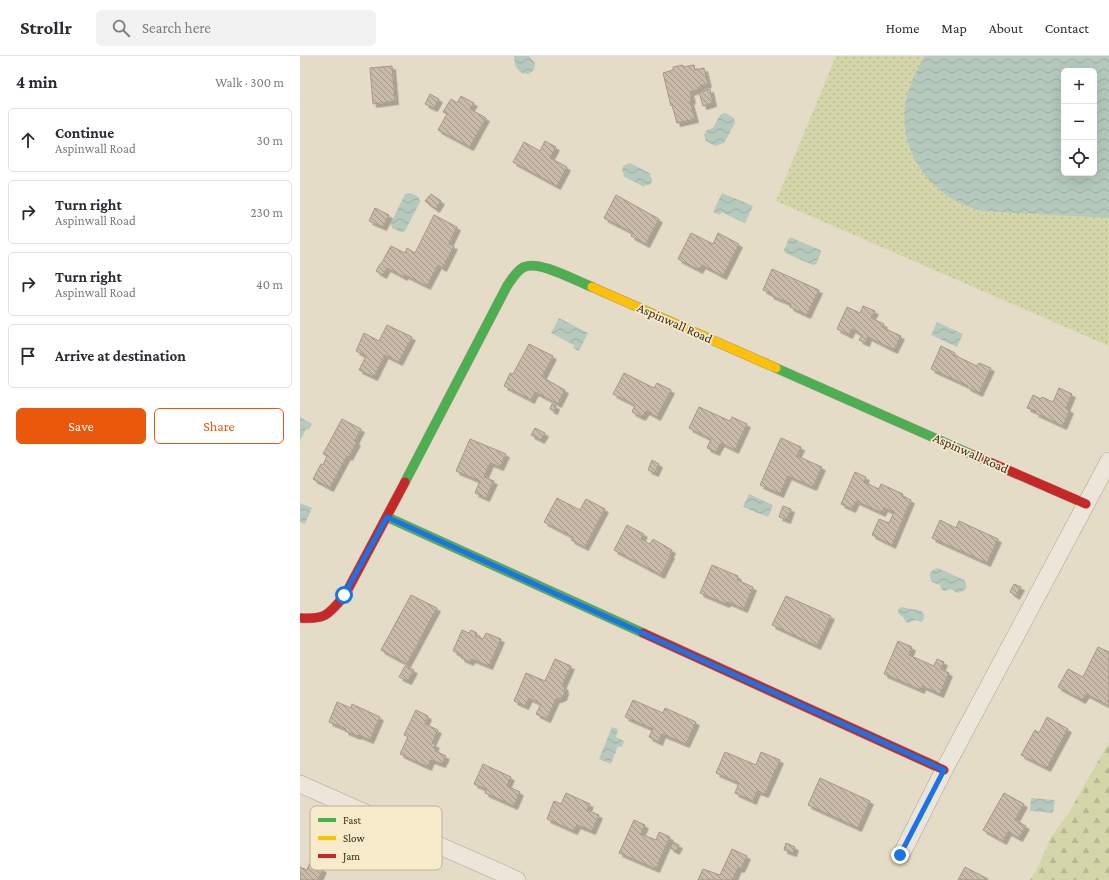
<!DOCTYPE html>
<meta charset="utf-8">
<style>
body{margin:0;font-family:"Crimson Pro",serif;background:#f2f2f3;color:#2b2b33}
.controls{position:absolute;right:12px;top:12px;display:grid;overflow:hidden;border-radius:6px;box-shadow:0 4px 16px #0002}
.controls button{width:36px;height:36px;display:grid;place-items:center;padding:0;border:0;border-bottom:1px solid #e1e1e2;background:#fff;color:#2b2b33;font:20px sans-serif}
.stop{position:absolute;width:12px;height:12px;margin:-9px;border:3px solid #1a73e8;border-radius:50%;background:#fff}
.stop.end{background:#1a73e8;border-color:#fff;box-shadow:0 1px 4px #0008}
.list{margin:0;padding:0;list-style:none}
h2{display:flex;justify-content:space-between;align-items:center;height:52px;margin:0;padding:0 16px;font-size:17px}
h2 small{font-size:13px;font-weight:400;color:#7c7c81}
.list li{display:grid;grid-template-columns:26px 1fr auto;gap:12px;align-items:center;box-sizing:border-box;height:64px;margin:0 8px 8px;padding:0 8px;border:1px solid #e1e1e2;border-radius:6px}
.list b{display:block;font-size:15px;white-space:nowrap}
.list p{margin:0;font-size:13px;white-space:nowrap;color:#7c7c81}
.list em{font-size:13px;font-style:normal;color:#7c7c81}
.actions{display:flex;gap:8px;padding:12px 16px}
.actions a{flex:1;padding:9px 0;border:1px solid #ea580c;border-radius:6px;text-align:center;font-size:14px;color:#ea580c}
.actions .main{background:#ea580c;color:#fff}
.icon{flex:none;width:22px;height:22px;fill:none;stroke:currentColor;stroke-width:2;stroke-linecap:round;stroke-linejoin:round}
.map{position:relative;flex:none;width:809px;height:824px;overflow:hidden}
header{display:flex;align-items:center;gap:24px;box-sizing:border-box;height:56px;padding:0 20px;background:#fff;border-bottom:1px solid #e1e1e2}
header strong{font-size:19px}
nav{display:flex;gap:22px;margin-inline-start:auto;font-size:14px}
.search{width:280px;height:36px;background:#f2f2f3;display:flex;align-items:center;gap:10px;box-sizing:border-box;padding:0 14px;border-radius:6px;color:#7c7c81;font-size:15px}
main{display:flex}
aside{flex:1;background:#fff}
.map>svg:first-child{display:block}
</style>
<header>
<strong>Strollr</strong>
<div class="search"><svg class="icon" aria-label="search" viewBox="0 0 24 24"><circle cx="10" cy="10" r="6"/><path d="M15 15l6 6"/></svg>Search here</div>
<nav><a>Home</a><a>Map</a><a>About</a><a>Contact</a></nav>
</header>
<main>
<aside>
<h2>4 min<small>Walk · 300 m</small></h2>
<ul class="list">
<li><svg class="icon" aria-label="ahead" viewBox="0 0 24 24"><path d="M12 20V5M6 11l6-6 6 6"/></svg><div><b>Continue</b><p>Aspinwall Road</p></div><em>30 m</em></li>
<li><svg class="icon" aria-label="right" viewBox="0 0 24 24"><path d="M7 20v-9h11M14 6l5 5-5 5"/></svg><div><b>Turn right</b><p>Aspinwall Road</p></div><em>230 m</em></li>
<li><svg class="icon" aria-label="right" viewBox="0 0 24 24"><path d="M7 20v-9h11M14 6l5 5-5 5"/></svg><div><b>Turn right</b><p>Aspinwall Road</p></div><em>40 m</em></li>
<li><svg class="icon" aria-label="arrive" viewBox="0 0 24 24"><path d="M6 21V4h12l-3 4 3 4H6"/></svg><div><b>Arrive at destination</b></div></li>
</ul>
<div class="actions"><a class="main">Save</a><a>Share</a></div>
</aside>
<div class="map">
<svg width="809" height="824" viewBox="0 0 809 824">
<defs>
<pattern id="grass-dots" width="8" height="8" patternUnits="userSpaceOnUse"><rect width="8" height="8" fill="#d4d5a9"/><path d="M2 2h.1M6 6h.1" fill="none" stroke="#b7b791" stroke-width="1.8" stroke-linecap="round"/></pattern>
<pattern id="forest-firs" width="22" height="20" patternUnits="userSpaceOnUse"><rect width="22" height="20" fill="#d4d5a9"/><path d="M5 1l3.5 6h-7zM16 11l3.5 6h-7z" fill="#b7b791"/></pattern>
<pattern id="water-waves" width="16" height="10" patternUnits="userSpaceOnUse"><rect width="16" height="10" fill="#b5c9bd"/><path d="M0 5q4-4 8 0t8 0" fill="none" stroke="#9cada2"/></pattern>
<pattern id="building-back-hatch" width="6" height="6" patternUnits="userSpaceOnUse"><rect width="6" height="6" fill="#c9baa9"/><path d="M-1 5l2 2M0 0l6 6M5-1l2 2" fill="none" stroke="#a49789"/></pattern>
<filter id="shadow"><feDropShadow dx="3.5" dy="3.5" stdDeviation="0" flood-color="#0004"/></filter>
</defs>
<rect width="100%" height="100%" fill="#e5dcc8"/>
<!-- grass -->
<path fill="url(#grass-dots)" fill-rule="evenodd" d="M536,0H809V290L476,145ZM764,15H794V117H764Z"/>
<!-- forest -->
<polygon fill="url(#forest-firs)" points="809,686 809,824 730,824 737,813 751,781 768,758"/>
<!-- water -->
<g fill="url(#water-waves)" fill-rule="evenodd">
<path d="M214,0H229L235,7L234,14L228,18L222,17C216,13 214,7 214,0Z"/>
<path d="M625,0H809V162L684,155C630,144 592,90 608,36C612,23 618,11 625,0ZM764,15H794V117H764Z"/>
<polygon points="425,57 434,62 435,67 424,87 415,90 406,85 404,79 407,74 413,72 420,59"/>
<path d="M330,107L351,118L350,120L352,123C352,127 350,130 345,129L344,131L323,120L324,118L322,115L323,110Z"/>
<polygon points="110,137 119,141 120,146 105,175 101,176 92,172 91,167 105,138"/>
<polygon points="422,137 453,150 445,167 421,156 420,159 413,156"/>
<polygon points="489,182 492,182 520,194 521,196 516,208 513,209 485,197 484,194"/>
<polygon points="259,262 288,277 279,295 273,292 274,289 251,277"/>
<polygon points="637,266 663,278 657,291 631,279"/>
<polygon points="0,361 12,368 9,374 6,373 0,385"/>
<polygon points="449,438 473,449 468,461 443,451"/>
<polygon points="0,447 12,452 5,468 0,466"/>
<path d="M638,512L664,524L666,528V533L663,535L658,537L650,533L645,535L642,534L640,529L632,526C628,517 629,515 638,512Z"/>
<path d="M601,551C605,551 607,553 611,553C617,554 620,553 624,558V563L621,566L615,564L609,567L606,566L603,561L598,557V554Z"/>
<polygon points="312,671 318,673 316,681 324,685 322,691 318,690 311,708 299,703"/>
<polygon points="731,742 755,744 753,757 730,755"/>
</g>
<!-- building -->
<g fill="url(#building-back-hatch)" stroke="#a59788" filter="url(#shadow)">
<polygon points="383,9 383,11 394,9 395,14 404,12 408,28 400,30 400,33 390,36 392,44 390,45 395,63 377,67 372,49 371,50 363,17 373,14 373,11"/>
<polygon points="92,10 95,45 73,48 70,12"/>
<polygon points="410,33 413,47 403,50 399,36"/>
<polygon points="130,38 139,43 134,52 125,48"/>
<polygon points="161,40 174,47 170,53 186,62 170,91 138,74 147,58 143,56 151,43 157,47"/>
<polygon points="245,85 256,91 250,102 267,111 257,130 213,106 224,86 240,95"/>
<polygon points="131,138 141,145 136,153 125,145"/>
<polygon points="316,139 359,163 346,188 331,180 333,177 304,162"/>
<polygon points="75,152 89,159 83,171 69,165"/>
<polygon points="134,159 157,171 149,188 154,190 143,212 138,209 127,230 105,219 104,221 87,212 83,219 76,215 80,208 81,208 91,190 105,197 107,192 115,197"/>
<polygon points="391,177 413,188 418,177 439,188 423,220 402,209 399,214 378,203"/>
<polygon points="472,213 519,234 507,259 490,251 491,248 470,239 471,237 463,234"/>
<polygon points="563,250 575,255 571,262 584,268 582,271 601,280 594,294 568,281 566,287 559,284 562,279 552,273 549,279 537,273 547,251 560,257"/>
<polygon points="87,269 112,281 99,306 85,299 74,321 59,314 66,300 56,295 64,277 79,285"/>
<polygon points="229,288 253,300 242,321 265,334 258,348 235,336 231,344 204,330 210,317 213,318"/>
<polygon points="641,290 655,297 654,299 677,310 679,307 691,312 679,337 667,331 668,330 631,313"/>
<polygon points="324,317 354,332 357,327 371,334 357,361 346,355 342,361 332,356 335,349 313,338"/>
<polygon points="759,332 772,338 766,352 770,354 763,370 735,357 736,355 727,352 733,339 741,343 742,341 753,346"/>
<polygon points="252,348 256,350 254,355 250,353"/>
<polygon points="399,351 430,365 432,361 447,368 435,394 421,387 416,396 407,392 411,383 389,372"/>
<polygon points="42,363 61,373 55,385 57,386 49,401 47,400 30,432 13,423 21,408 23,409 27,400 23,398"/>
<polygon points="235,372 245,377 241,384 231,379"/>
<polygon points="481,382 501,391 497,400 522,411 513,431 488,420 480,438 460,429"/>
<polygon points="170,383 206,398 200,411 190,407 184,421 194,425 186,442 175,437 180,425 156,415"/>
<polygon points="352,404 359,408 355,417 348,414"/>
<polygon points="555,416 566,421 564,426 579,433 581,428 603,438 602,440 611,444 592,489 572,479 579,463 589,467 594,456 584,452 582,457 556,445 552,453 541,448"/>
<polygon points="257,442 280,454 286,443 305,453 285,491 271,484 273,481 244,466"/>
<polygon points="483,450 491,453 487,464 479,461"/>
<polygon points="640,464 656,472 659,465 698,483 687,507 632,482"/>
<polygon points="327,469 344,478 341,483 350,488 353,483 372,494 370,498 371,499 361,519 314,494"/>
<polygon points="412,509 438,520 437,524 453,531 444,553 428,546 426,548 400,537"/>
<polygon points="714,528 721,531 716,540 710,536"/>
<polygon points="111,539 137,552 107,608 81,594"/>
<polygon points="486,540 531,560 517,590 472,569"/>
<polygon points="162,574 169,577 171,574 177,577 175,580 183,583 186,577 201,583 189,610 172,603 170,606 161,602 162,599 153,595"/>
<polygon points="598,585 612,591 609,599 634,610 637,603 644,606 641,613 649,617 640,638 622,630 621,634 584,618"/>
<polygon points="798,591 809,596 809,650 786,638 782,644 758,631 768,613 783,621"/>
<polygon points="255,603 271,610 262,630 264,630 265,635 263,641 258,643 256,643 247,663 236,658 241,648 229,642 225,650 214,645 226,617 245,625"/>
<polygon points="105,610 114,614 108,625 99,621"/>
<polygon points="333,644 363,657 365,652 396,666 386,688 362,678 359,686 349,681 353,673 325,661"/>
<polygon points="37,646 51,652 52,648 80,661 70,684 58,679 57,680 45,675 46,673 29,666"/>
<polygon points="116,654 128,660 125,668 138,674 132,687 136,689 134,692 136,693 135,695 146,700 142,708 131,704 128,711 100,698 108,681 104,679"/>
<polygon points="747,661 768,673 747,712 721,699 735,674 739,677"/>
<polygon points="425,696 456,709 461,696 480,704 465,738 457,735 453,745 435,737 439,727 416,717"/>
<polygon points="183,708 211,721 207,730 220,736 214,750 185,737 186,733 174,728"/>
<polygon points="520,722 570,745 558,772 508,749"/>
<polygon points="266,737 290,748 287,754 299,759 292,775 277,769 274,775 247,763 254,745 261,748"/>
<polygon points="704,737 724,748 715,764 726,770 719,782 708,776 703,785 683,774"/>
<polygon points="334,764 345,769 341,778 356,784 359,776 370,781 356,813 319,797"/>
<polygon points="373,786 379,789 376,795 370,792"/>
<polygon points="486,787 495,791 493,797 484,794"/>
<polygon points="432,793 447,800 441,813 438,812 433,824 398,824 403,813 420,819"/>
<polygon points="10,807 23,813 18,824 0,824 0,811 7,814"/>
<polygon points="665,811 688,823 687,824 658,824"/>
</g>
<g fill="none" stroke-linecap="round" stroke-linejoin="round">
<!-- street casing -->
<g stroke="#a9a092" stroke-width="18">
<g id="street">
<polyline points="0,728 217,824"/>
<polyline points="601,799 644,714 809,405"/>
</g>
</g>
<!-- fast casing -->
<g stroke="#999082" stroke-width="10">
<g id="fast">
<polyline points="476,312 673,399"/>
<path d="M105,426L207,230C212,223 216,215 224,211C239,204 276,225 292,231"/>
<polyline points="87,461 343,577"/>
</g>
</g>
<!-- slow casing -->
<g stroke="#999082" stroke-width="10">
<polyline id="slow" points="292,231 476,312"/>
</g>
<!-- jam casing -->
<g stroke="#999082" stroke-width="10">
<g id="jam">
<polyline points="673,399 786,448"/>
<path d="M0,562C26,564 29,558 45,539L105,426"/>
<polyline points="343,577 644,714"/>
</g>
</g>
<!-- street -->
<use href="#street" stroke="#ece6da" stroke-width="17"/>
<!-- fast -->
<use href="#fast" stroke="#4caf50" stroke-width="9"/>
<!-- slow -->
<use href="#slow" stroke="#ffc107" stroke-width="9"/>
<!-- jam -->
<use href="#jam" stroke="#c62828" stroke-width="9"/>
</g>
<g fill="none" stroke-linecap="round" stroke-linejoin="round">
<!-- route -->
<polyline stroke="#1a73e8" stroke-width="5" points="44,539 87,461 644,714 600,799"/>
</g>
<g text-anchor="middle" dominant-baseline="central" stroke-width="3.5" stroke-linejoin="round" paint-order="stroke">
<!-- street labels -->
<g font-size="13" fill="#37281a" stroke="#f8ebcc">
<text transform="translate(375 267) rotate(24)">Aspinwall Road</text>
<text transform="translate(671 397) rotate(24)">Aspinwall Road</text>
</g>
</g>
<!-- legend -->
<rect x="10" y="750" width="132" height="64" rx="6" fill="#f8ebcc" stroke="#beb097" stroke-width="1"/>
<rect x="18" y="762" width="18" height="4" fill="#4caf50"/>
<rect x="18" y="780" width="18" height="4" fill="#ffc107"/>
<rect x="18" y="798" width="18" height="4" fill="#c62828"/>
<g font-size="11" fill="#37281a">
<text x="43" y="768">Fast</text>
<text x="43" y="786">Slow</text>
<text x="43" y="804">Jam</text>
</g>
</svg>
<div class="controls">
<button>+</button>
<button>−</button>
<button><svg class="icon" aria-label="locate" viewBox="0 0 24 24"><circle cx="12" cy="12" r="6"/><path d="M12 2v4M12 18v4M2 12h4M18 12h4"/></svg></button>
</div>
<div class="stop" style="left:44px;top:539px"></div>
<div class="stop end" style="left:600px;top:799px"></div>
</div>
</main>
